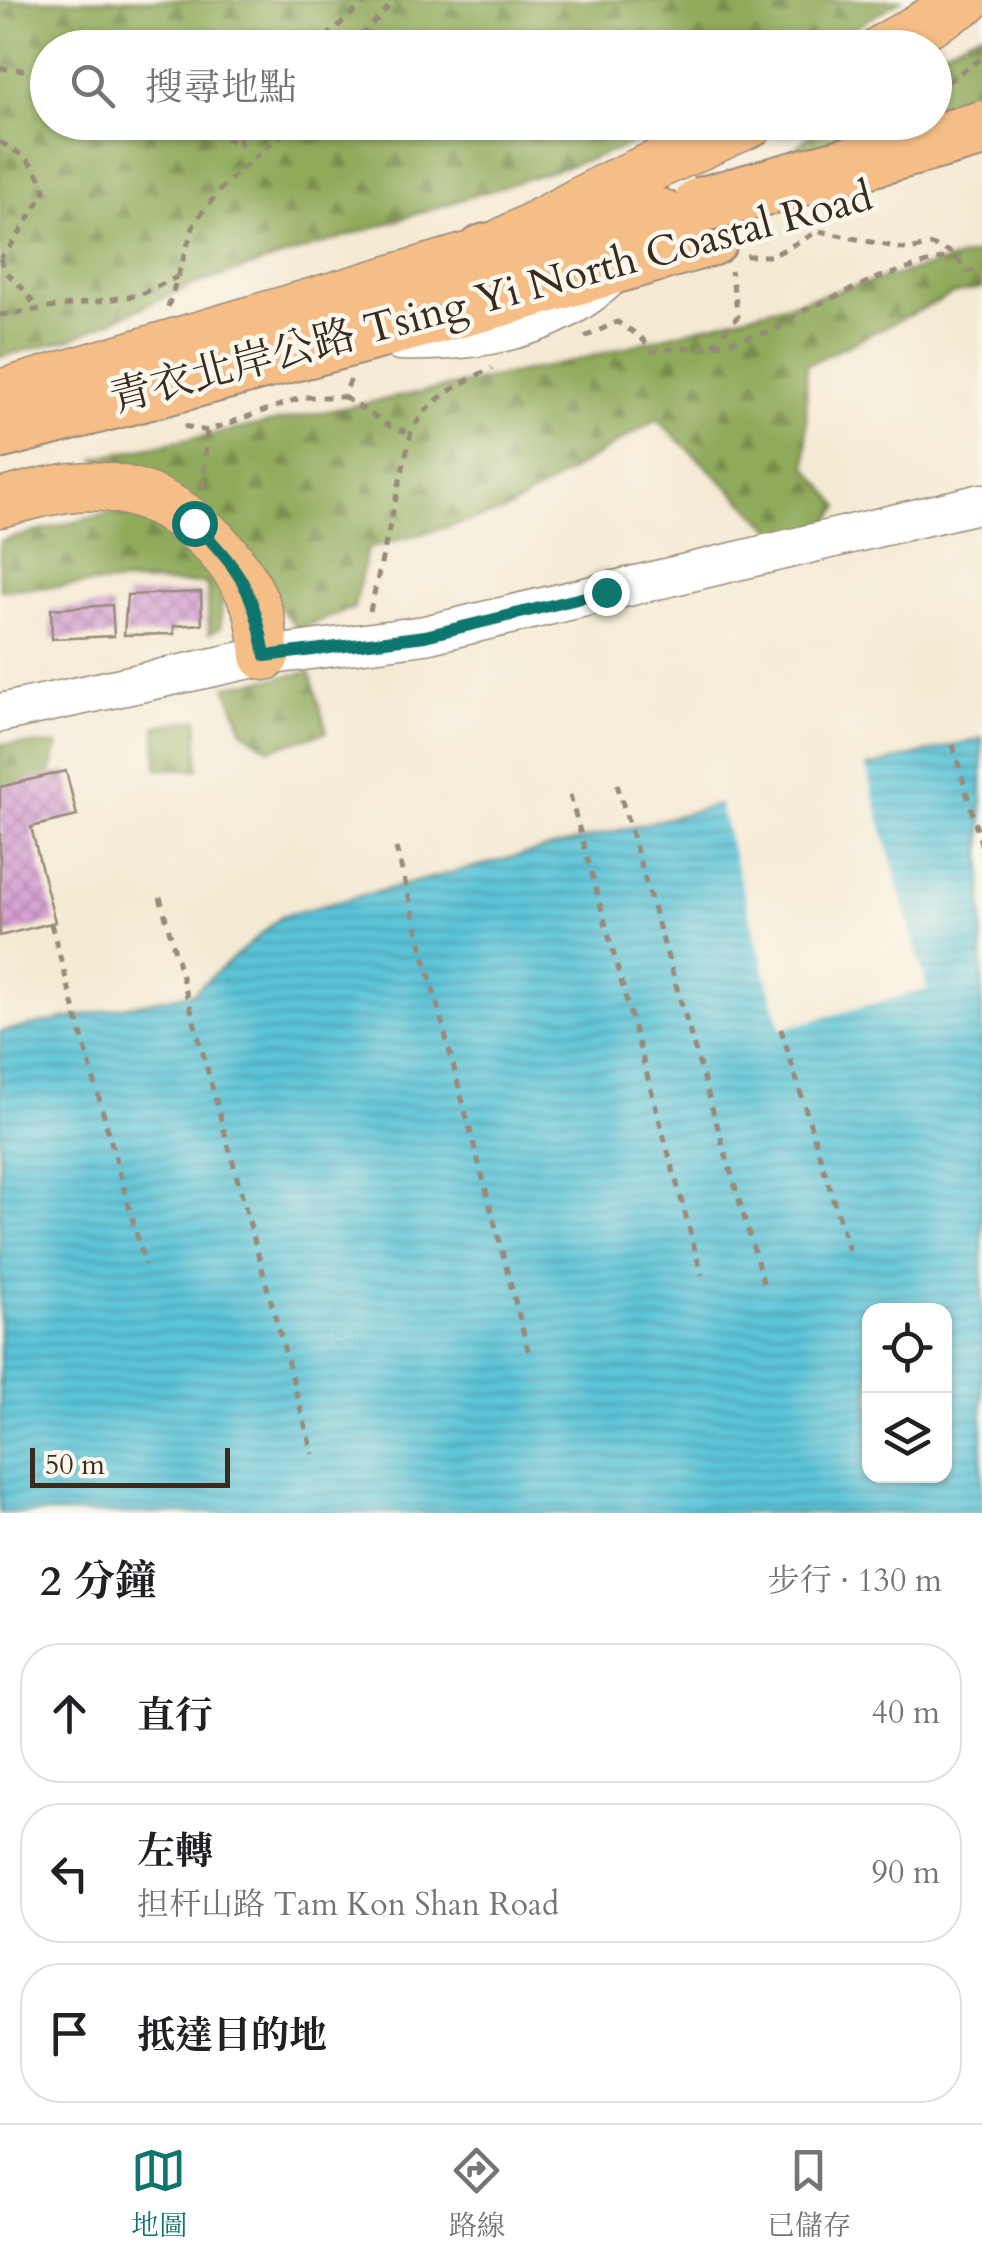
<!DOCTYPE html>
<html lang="zh-TW">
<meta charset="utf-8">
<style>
body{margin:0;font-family:Cardo,"Noto Serif TC",serif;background:#f2f2f2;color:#202124}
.controls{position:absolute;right:30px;bottom:30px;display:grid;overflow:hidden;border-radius:20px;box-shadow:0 2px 8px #0004}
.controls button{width:90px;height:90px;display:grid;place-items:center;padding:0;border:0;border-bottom:2px solid #e0e0e0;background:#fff;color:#202124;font:50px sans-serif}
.scale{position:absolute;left:30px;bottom:25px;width:200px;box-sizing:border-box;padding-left:10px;border:5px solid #3b2a1e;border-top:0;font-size:28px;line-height:35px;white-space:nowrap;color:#3b2a1e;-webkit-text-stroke:8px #fbf7ec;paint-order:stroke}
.stop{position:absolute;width:30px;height:30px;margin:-22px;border:8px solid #0f766e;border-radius:50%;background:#fff}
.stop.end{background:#0f766e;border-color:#fff;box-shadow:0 2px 10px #0008}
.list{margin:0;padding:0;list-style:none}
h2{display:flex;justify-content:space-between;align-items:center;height:130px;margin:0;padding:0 40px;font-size:42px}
h2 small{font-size:32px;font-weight:400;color:#757577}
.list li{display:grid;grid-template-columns:65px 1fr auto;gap:30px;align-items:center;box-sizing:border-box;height:140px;margin:0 20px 20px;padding:0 20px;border:2px solid #e0e0e0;border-radius:40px}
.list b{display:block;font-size:38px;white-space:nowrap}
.list p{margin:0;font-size:32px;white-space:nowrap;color:#757577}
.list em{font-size:32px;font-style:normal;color:#757577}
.icon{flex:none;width:55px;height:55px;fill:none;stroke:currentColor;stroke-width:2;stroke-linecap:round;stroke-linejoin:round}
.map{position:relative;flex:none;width:982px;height:1513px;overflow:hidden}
.search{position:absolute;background:#fff;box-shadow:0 2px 8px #0004;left:30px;right:30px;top:30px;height:110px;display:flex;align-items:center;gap:25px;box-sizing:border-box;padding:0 35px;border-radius:55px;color:#757577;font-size:38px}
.sheet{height:610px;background:#fff}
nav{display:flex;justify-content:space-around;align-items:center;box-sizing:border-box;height:140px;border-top:2px solid #e0e0e0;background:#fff;font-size:28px;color:#757577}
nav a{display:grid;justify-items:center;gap:5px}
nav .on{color:#0f766e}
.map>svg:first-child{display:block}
</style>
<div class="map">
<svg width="982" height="1513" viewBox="0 0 982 1513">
<defs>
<pattern id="forest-firs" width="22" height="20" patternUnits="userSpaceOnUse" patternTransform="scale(2.5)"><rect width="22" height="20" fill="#90aa5b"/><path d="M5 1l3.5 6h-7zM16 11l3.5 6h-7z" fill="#778b4b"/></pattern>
<pattern id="water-rules" width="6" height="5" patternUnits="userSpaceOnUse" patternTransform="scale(2.5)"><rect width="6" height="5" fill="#5cc4d8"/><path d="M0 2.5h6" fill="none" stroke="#4d9faf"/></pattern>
<pattern id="building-cross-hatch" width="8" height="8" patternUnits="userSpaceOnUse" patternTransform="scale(2.5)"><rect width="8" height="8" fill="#d6a1d3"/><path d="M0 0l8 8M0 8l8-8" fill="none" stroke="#af83ab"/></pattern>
</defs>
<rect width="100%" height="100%" fill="#fbf7ec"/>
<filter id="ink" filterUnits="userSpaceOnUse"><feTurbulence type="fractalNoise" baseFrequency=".01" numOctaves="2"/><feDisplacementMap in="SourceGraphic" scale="20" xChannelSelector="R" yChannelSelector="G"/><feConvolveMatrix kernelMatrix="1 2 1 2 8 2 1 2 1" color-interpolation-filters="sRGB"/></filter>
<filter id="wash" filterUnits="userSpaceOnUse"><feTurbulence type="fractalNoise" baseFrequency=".0048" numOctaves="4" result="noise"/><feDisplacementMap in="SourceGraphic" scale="40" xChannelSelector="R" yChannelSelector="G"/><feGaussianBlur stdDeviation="2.25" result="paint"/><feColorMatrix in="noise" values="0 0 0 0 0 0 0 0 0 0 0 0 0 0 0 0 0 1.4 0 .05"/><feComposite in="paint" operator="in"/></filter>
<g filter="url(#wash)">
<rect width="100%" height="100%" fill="#f5ead4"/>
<!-- forest -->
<g fill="url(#forest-firs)" stroke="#666a3c" stroke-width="2.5">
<polygon points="0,0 901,0 822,47 48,48 48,122 676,123 618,150 190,286 71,339 0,357"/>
<polygon points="982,32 982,111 779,163 822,123 934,122 935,54"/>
<polygon points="982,252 982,288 953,294 806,365 807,467 840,507 800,556 657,419 505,511 367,549 354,608 298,629 219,536 95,458 570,362"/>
<polygon points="141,505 224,583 220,628 209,633 207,584 130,582 0,590 0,541"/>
<polygon points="310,672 327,732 270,749 243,731 226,686"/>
<polygon points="198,719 198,769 157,769 156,726"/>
<polygon points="0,744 58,745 48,785 0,797"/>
</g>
<!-- water -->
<path fill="url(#water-rules)" stroke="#4c777b" stroke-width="2.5" fill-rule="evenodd" d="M982,738V1513H0V1032L193,993L282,916ZM870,1310H944V1476H870Z"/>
<!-- pier -->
<polygon fill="#f5ead4" points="864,762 927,989 781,1029 718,798"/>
<g id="blocks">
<!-- building -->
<g fill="url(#building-cross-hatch)">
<polygon points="201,592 202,624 174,626 174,634 124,635 127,595"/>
<polygon points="112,605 114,636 52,639 51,609"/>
<polygon points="66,771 77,816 31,827 55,922 0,936 0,787"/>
</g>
</g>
</g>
<g filter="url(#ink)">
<use href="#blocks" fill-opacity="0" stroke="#988a79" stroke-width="2.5"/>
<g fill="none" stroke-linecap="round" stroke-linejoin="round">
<!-- minor casing -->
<g stroke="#988a79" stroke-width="41">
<g id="minor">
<path d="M400,341C475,343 553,331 609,278"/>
<polyline points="0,713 265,656 425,635 982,503"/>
</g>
</g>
<!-- major casing -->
<g stroke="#988a79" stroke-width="51">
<g id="major">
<polyline points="884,48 967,0"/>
<polyline points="0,394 485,252 609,186 752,122"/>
<path d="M0,503C24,497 50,489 75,487C153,479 225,535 255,603C262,619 263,639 265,656"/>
</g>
</g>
<!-- highway casing -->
<g stroke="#988a79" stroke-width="59">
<g id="highway">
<polyline points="485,252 658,216"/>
<polyline points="0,431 496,300 711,238"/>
</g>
</g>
<!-- path -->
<g stroke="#988a79" stroke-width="5" stroke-dasharray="8 8" stroke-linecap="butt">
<polyline points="314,48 367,0"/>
<polyline points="350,48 395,0"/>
<polyline points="0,68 48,72"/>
<polyline points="934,91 982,58"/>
<polyline points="180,122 241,144 238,137 250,122"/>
<path d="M0,142C23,154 38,166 45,191C36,207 12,248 0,258"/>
<polyline points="746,256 772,256 819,231 909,250 932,245 952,253 967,272 982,268"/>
<path d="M0,258C9,284 29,285 35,310"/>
<polyline points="168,307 195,221 226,183 296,122"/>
<polyline points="0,315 140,295 177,277"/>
<polyline points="585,337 617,322 640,336 652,351 712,346 773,331 803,311 877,278 954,255"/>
<polyline points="713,345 738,316 731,271"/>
<polyline points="344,397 391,427 411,433"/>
<polyline points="184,426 207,431 303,397 343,397 351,379"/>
<polyline points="203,488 207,431"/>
<path d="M370,611L411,433C427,399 459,384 492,368"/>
<polyline points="953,745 982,847"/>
<polyline points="617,784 764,1285"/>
<polyline points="570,795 702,1275"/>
<polyline points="396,848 529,1354"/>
<polyline points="160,897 313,1454"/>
<polyline points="51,924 145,1265"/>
<polyline points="781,1029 849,1251"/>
</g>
<!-- minor -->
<use href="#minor" stroke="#fff" stroke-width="38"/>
<!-- major -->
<use href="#major" stroke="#f6be87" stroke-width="48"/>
<!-- highway -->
<use href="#highway" stroke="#f6be87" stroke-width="55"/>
<!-- highway-bridge casing -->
<g stroke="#988a79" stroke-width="59" stroke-linecap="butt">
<polyline id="highway-bridge" points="701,205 982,129"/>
</g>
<!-- highway-bridge -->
<use href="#highway-bridge" stroke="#f6be87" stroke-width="55"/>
</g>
</g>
<g fill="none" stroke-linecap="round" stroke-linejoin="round" filter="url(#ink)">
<!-- route -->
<path stroke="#0f766e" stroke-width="12" d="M194,523C239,568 255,592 265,656L425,636L606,592"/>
</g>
<g text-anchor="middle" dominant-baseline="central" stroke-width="9" stroke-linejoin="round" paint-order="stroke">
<!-- street labels -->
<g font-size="42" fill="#3b2a1e" stroke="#fbf7ec">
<text transform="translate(491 297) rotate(-15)">青衣北岸公路 Tsing Yi North Coastal Road</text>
</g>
</g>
</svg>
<div class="controls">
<button><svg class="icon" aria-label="locate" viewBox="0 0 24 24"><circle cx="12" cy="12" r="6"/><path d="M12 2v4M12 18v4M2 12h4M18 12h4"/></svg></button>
<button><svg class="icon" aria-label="layers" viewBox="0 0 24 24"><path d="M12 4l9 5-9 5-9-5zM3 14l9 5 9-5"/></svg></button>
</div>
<div class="scale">50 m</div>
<div class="stop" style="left:194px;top:523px"></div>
<div class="stop end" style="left:606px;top:592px"></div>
<div class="search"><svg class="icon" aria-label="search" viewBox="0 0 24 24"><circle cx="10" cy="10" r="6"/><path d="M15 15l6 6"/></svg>搜尋地點</div>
</div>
<section class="sheet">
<h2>2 分鐘<small>步行 · 130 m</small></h2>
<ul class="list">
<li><svg class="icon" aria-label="ahead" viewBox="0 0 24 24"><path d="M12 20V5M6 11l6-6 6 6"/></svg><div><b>直行</b></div><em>40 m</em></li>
<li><svg class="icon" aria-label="left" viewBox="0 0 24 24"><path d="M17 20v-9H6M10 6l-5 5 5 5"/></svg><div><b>左轉</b><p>担杆山路 Tam Kon Shan Road</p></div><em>90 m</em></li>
<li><svg class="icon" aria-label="arrive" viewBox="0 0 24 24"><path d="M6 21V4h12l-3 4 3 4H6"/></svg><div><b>抵達目的地</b></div></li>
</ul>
</section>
<nav>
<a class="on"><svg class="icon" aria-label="map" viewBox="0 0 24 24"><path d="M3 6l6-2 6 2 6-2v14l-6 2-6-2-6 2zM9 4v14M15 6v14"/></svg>地圖</a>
<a><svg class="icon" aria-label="directions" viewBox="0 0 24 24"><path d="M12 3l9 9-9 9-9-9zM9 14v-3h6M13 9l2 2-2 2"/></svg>路線</a>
<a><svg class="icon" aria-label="saved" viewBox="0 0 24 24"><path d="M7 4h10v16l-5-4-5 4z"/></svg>已儲存</a>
</nav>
